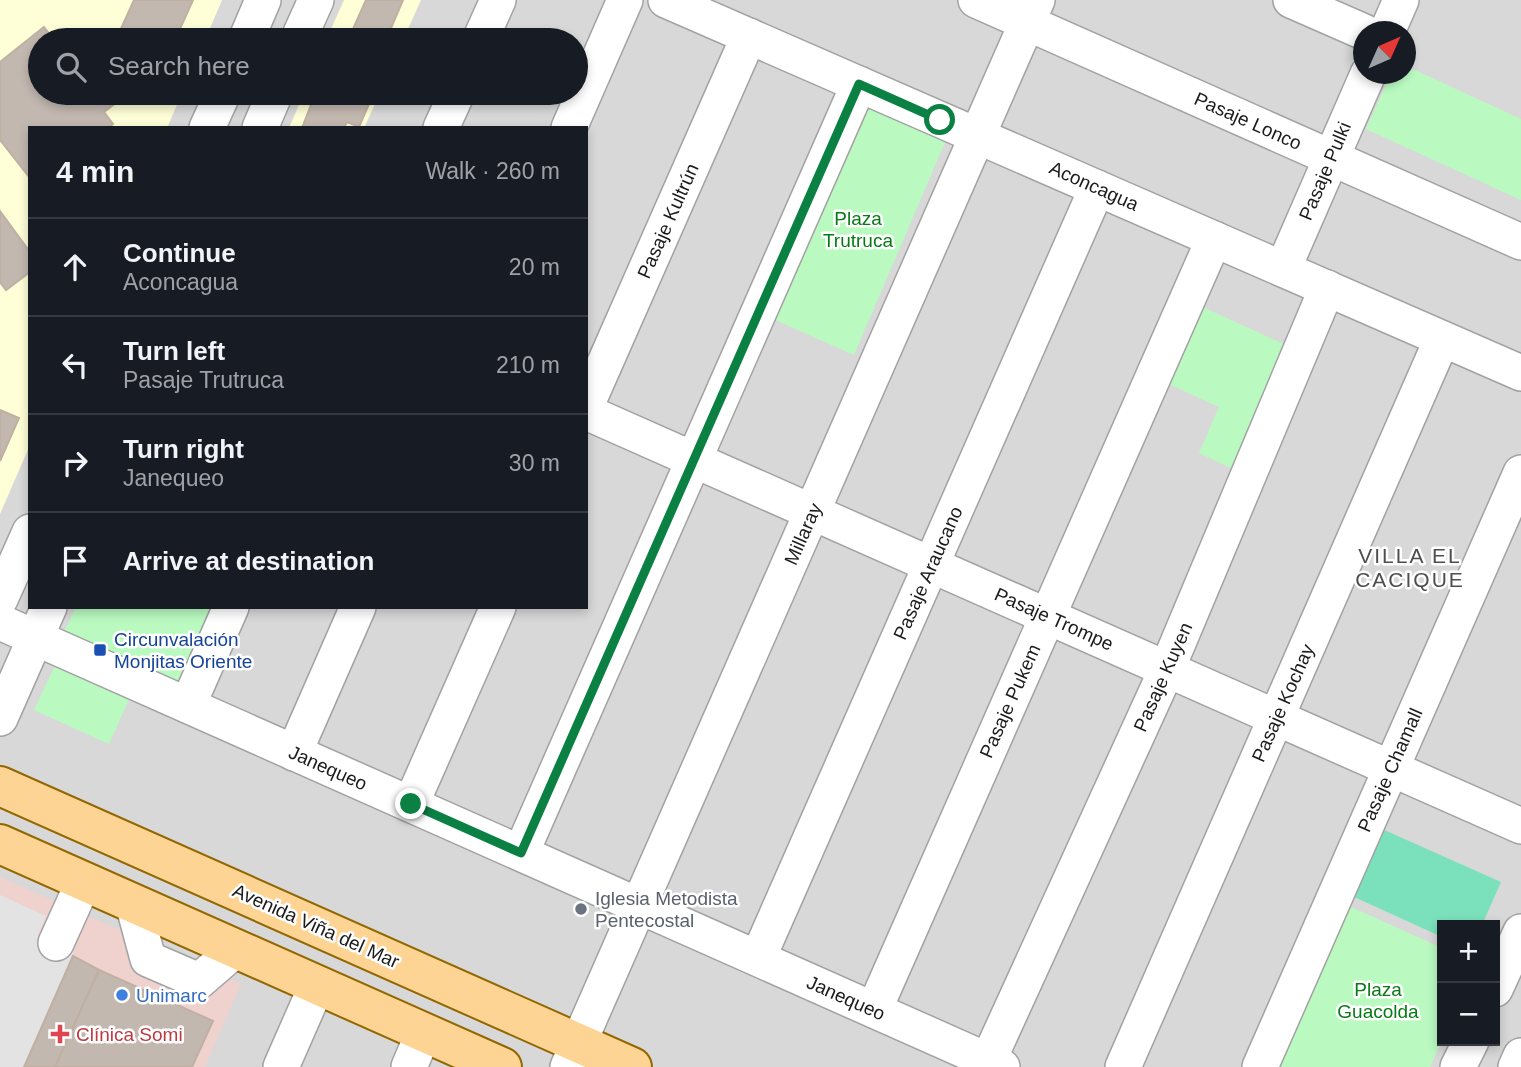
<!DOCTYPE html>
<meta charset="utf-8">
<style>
body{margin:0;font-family:Helvetica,sans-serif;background:#20242c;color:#f1f3f6}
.controls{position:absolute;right:21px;bottom:21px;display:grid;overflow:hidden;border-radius:0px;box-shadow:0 4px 10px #0003}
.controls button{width:63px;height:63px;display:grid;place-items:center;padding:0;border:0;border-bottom:2px solid #363941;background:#171b24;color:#f1f3f6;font:35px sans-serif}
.compass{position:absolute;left:1353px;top:21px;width:63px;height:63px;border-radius:50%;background:#171b24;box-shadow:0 4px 10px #0003;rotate:45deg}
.stop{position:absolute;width:21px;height:21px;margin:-16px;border:5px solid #0b8043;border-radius:50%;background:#fff}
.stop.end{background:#0b8043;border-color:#fff;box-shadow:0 2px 7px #0008}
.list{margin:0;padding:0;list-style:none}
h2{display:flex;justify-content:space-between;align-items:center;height:91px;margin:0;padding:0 28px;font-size:30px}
h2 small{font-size:23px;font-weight:400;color:#9ea1a6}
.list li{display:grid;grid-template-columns:46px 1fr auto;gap:21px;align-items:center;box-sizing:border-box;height:98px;padding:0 28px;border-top:2px solid #363941}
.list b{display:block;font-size:26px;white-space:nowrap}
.list p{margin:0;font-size:23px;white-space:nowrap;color:#9ea1a6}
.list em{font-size:23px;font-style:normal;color:#9ea1a6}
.icon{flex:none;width:38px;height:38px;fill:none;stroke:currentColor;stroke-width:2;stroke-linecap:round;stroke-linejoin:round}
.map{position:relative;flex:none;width:1521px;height:1067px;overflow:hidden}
.search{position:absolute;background:#171b24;box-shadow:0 4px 10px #0003;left:28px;top:28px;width:560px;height:77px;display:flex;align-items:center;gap:18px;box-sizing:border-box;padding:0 24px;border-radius:38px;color:#9ea1a6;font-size:26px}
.panel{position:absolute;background:#171b24;box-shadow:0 4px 10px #0003;left:28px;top:126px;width:560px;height:483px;border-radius:0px}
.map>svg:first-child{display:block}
</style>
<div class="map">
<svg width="1521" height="1067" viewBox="0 0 1521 1067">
<rect width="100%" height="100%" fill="#ede9e0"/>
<!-- residential -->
<path fill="#d9d8d8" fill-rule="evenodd" d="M0,0H1521V1067H0ZM1364,32H1406V74H1364ZM40,40H576V93H40ZM30,128H586V607H30ZM1442,925H1495V1041H1442Z"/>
<!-- commercial -->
<polygon fill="#efd1ce" points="0,877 241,984 205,1067 0,1067"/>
<!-- education -->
<g fill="#feffd7">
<polygon points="0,0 222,0 205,40 40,40 40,93 182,93 167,128 30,128 30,445 0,514"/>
<polygon points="344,0 421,0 403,40 326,40"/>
<polygon points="304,93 380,93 364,128 289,128"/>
</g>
<!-- park -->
<g fill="#bafac1">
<polygon points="1406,66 1521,119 1521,200 1366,129 1391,74 1406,74"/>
<polygon points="863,104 946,140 854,355 771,318"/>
<polygon points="1196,304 1290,347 1235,470 1199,453 1219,407 1162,381"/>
<polygon points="76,607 213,607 179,684 64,632"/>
<polygon points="58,659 132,693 109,744 34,710"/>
<polygon points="1349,906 1442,948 1442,1040 1430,1067 1277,1067"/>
</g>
<!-- pitch -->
<polygon fill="#7be0bc" points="1382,829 1501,882 1482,925 1442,925 1442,937 1352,896"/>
<!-- parking -->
<polygon fill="#e3e3e3" points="0,895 46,916 38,935 74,952 24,1067 0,1067"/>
<!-- building -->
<g fill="#c2b8b0" stroke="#bfb0a2" stroke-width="2">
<polygon points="134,0 193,0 175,40 134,40 119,33"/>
<polygon points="366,0 403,0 386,40 348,40"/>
<polygon points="44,27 54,40 40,40 40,93 129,93 104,112 113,124 109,128 30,128 30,178 0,140 0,62"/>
<polygon points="309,93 365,93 372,97 359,127 347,122 344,128 302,128 311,105 305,102"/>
<polygon points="0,211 30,252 30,272 6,290 0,282"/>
<polygon points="0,410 19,418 0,461"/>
<polygon points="73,956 99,970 55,1067 24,1067"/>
<polygon points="99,970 213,1021 192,1067 55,1067"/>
</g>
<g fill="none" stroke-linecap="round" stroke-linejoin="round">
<!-- minor casing -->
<g stroke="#a2a2a2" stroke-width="38">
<g id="minor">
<polyline points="666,0 1521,373"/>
<polyline points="976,0 1521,242"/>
<polyline points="1291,0 1364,32"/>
<polyline points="1387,32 1401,0"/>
<polyline points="246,40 263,0"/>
<polyline points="298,40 316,0"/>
<polyline points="480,40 498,0"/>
<polyline points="207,128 223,93"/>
<polyline points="260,128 275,93"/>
<polyline points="441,128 457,93"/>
<polyline points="569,128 625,0"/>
<polyline points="1283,269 1368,74"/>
<polyline points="586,406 749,36"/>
<polyline points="586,412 1521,826"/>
<polyline points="0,599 30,532"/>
<polyline points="0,622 1002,1067"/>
<polyline points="188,705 231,607"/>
<polyline points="0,718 49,607"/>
<polyline points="294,753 358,607"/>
<polyline points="411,804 498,607"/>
<polyline points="521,853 859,84"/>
<polyline points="133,903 148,959 199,981 236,949"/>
<polyline points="56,943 84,881"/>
<polyline points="758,958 1097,188"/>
<polyline points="1495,989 1521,932"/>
<polyline points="874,1010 1214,239"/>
<polyline points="988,1061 1167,669 1327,288"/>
<polyline points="281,1067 317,985"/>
<polyline points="409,1067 424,1032"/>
<polyline points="568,1067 1037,0"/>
<polyline points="1123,1067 1442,339"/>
<polyline points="1260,1067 1521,473"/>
<polyline points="1458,1067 1471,1041"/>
<polyline points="1516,1067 1521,1056"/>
</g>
</g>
<!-- major casing -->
<g stroke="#926700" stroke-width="42">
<g id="major">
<polyline points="0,786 632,1067"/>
<polyline points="0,844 502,1067"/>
</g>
</g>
<!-- minor -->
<use href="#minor" stroke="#fff" stroke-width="35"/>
<!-- major -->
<use href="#major" stroke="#fed494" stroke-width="38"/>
</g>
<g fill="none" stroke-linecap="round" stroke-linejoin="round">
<!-- route -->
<polyline stroke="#0b8043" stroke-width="9" points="411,804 521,853 859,84 940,120"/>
</g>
<!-- markers -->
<rect fill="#1a4fb4" stroke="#fff" stroke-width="2.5" x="93" y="643" width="14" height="14" rx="3.5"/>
<circle fill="#6b7280" stroke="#fff" stroke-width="2.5" cx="581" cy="909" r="7"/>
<circle fill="#3f7fe0" stroke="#fff" stroke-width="2.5" cx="122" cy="995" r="7"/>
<path fill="#e0444e" stroke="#fff" stroke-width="2.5" d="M56.5 1023.5h7v7h7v7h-7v7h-7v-7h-7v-7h7z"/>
<g text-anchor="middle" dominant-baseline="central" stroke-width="5" stroke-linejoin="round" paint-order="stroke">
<!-- street labels -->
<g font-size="19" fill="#1b1b1b" stroke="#fff">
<text transform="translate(1248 121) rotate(24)">Pasaje Lonco</text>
<text transform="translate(1325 171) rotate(-67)">Pasaje Pulki</text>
<text transform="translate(1094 186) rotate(24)">Aconcagua</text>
<text transform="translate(668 221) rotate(-66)">Pasaje Kultrún</text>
<text transform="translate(803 534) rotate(-66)">Millaray</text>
<text transform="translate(928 573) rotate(-66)">Pasaje Araucano</text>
<text transform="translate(1054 619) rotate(24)">Pasaje Trompe</text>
<text transform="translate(1163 677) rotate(-66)">Pasaje Kuyen</text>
<text transform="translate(1010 701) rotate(-66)">Pasaje Pukem</text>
<text transform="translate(1283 703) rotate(-66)">Pasaje Kochay</text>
<text transform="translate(328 768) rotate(24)">Janequeo</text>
<text transform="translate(1390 770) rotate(-66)">Pasaje Chamall</text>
<text transform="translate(316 926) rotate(24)">Avenida Viña del Mar</text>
<text transform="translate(846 998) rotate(24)">Janequeo</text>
</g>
<!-- park labels -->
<g font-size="19" fill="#087a15" stroke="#fff">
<text x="858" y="218">Plaza<tspan x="858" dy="22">Trutruca</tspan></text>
<text x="1378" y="989">Plaza<tspan x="1378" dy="22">Guacolda</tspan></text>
</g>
<!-- transit labels -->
<g font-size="19" fill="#164399" stroke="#fff" text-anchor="start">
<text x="114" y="639">Circunvalación<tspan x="114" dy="22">Monjitas Oriente</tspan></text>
</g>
<!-- worship labels -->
<g font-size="19" fill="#5b616d" stroke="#fff" text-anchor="start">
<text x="595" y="898">Iglesia Metodista<tspan x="595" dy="22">Pentecostal</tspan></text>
</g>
<!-- shop labels -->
<g font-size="19" fill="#366cbe" stroke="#fff" text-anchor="start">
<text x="136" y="995">Unimarc</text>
</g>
<!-- health labels -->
<g font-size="19" fill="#be3a42" stroke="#fff" text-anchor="start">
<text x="76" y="1034">Clínica Somi</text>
</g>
<!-- neighbourhood labels -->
<g font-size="21" letter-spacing="2" fill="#4e4e4e" stroke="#fff">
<text x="1410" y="555">VILLA EL<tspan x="1410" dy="24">CACIQUE</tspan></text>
</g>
</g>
</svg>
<div class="controls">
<button>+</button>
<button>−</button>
</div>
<svg class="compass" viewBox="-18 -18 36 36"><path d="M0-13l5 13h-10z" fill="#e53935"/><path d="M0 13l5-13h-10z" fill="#9ea1a6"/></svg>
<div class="stop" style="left:940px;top:120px"></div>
<div class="stop end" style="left:411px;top:804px"></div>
<div class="search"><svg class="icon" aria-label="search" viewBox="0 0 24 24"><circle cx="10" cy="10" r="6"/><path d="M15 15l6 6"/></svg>Search here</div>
<section class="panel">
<h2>4 min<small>Walk · 260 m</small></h2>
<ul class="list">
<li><svg class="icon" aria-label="ahead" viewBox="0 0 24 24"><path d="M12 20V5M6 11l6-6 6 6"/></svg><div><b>Continue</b><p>Aconcagua</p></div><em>20 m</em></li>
<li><svg class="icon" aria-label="left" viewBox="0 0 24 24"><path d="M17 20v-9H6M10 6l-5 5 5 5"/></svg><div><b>Turn left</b><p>Pasaje Trutruca</p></div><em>210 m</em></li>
<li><svg class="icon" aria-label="right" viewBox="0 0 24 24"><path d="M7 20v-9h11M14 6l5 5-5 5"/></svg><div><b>Turn right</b><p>Janequeo</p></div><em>30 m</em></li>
<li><svg class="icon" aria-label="arrive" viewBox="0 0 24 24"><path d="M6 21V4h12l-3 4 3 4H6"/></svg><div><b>Arrive at destination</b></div></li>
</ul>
</section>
</div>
